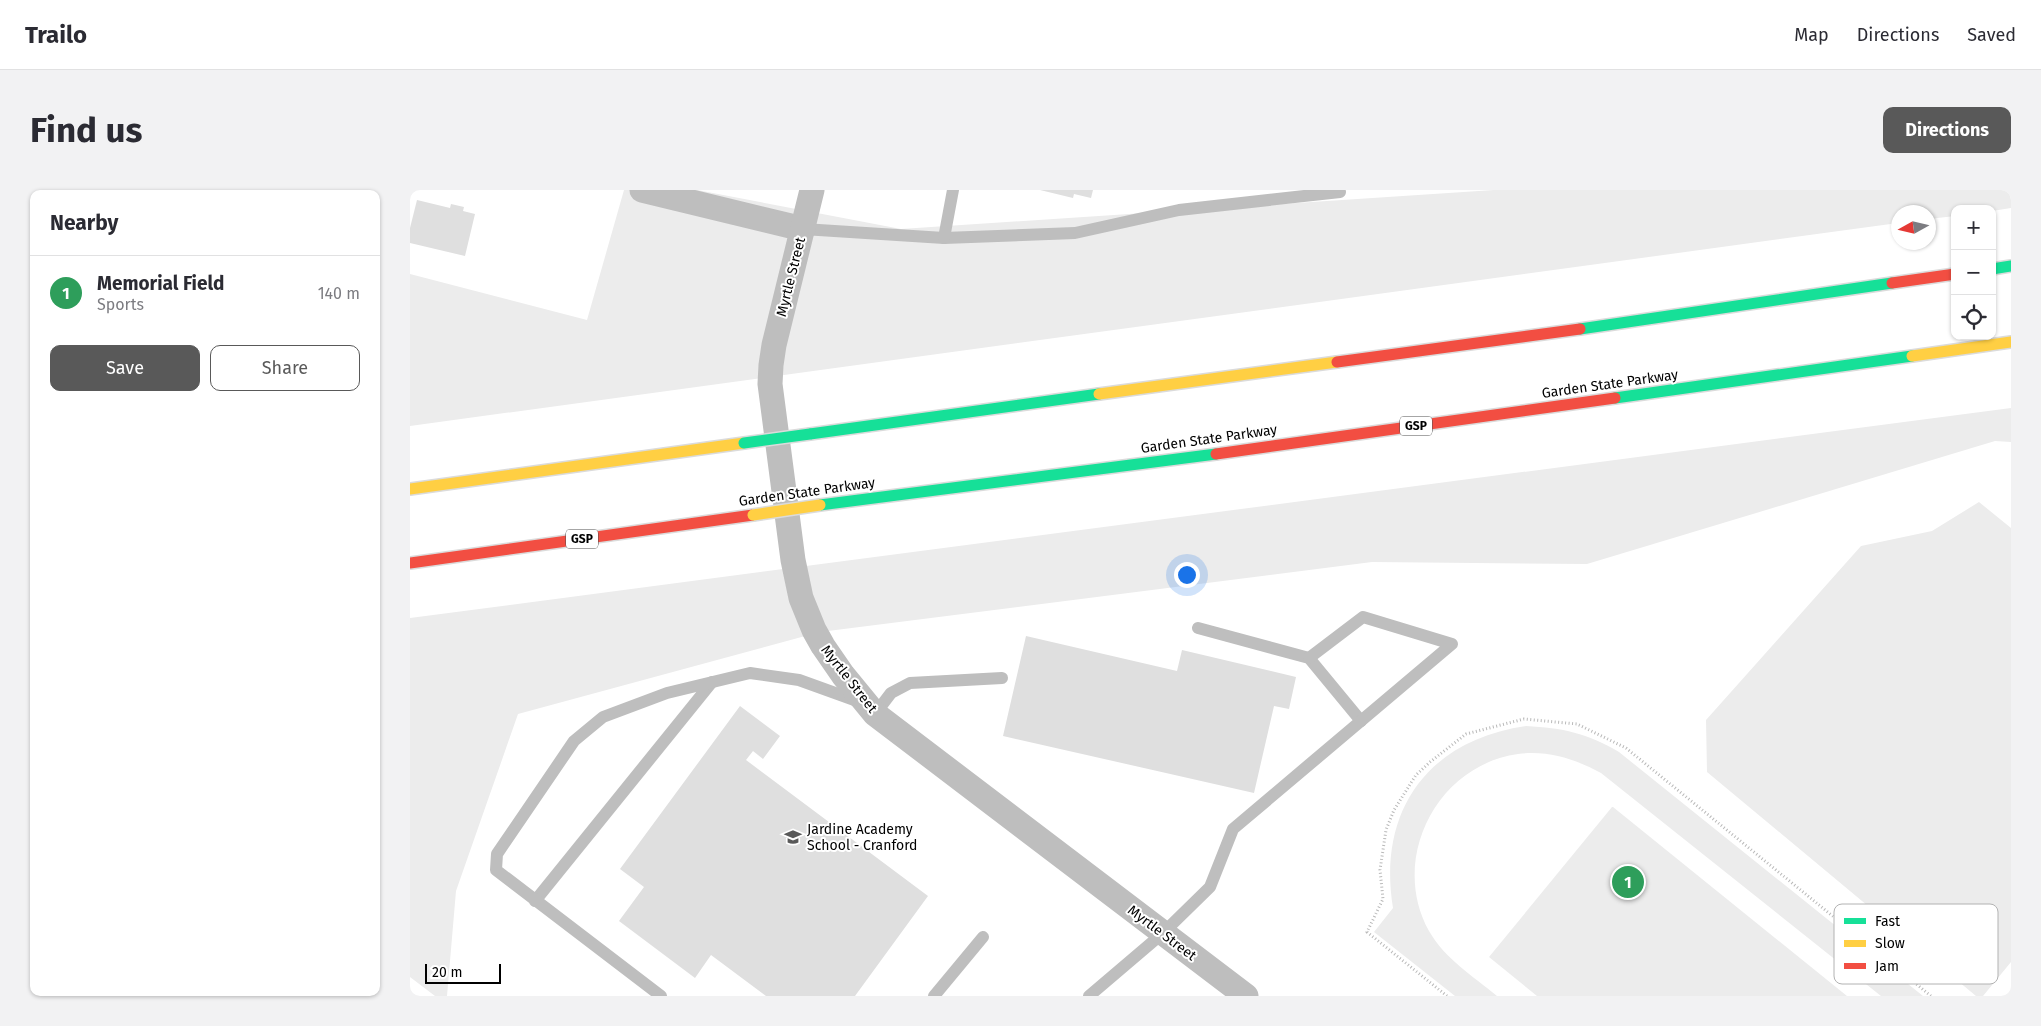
<!DOCTYPE html>
<meta charset="utf-8">
<style>
body{margin:0;font-family:"Fira Sans",sans-serif;background:#f2f2f3;color:#2b2b33}
.controls{position:absolute;right:15px;top:15px;display:grid;overflow:hidden;border-radius:10px;box-shadow:0 1px 4px #0004}
.controls button{width:45px;height:45px;display:grid;place-items:center;padding:0;border:0;border-bottom:1px solid #e1e1e2;background:#fff;color:#2b2b33;font:25px sans-serif}
.compass{position:absolute;left:1481px;top:15px;width:45px;height:45px;border-radius:50%;background:#fff;box-shadow:0 1px 4px #0004;rotate:262deg}
.scale{position:absolute;left:15px;bottom:12px;width:76px;box-sizing:border-box;padding-left:5px;border:2px solid #000;border-top:0;font-size:14px;line-height:18px;white-space:nowrap;color:#000;-webkit-text-stroke:4px #fff;paint-order:stroke}
.you{position:absolute;left:776px;top:384px;width:18px;height:18px;margin:-12px;border:4px solid #fff;border-radius:50%;background:#1a73e8;box-shadow:0 0 0 8px #1a73e833}
.badge{display:grid;place-items:center;width:32px;height:32px;border-radius:50%;background:#595959;color:#fff;font-size:16px;font-weight:700}
.pin{position:absolute;translate:-50% -50%;border:2px solid #fff;box-shadow:0 1px 5px #0006}
.list{margin:0;padding:0;list-style:none}
h2{display:flex;justify-content:space-between;align-items:center;height:65px;margin:0;padding:0 20px;font-size:21px}
h2 small{font-size:16px;font-weight:400;color:#7c7c81}
.list li{display:grid;grid-template-columns:32px 1fr auto;gap:15px;align-items:center;box-sizing:border-box;height:75px;padding:0 20px;border-top:1px solid #e1e1e2}
.list b{display:block;font-size:19px;white-space:nowrap}
.list p{margin:0;font-size:16px;white-space:nowrap;color:#7c7c81}
.list em{font-size:16px;font-style:normal;color:#7c7c81}
.actions{display:flex;gap:10px;padding:15px 20px}
.actions a{flex:1;padding:11px 0;border:1px solid #595959;border-radius:10px;text-align:center;font-size:18px;color:#595959}
.actions .main{background:#595959;color:#fff}
.icon{flex:none;width:28px;height:28px;fill:none;stroke:currentColor;stroke-width:2;stroke-linecap:round;stroke-linejoin:round}
.map{position:relative;flex:none;width:1601px;height:806px;overflow:hidden;border-radius:10px}
header{display:flex;align-items:center;gap:30px;box-sizing:border-box;height:70px;padding:0 25px;background:#fff;border-bottom:1px solid #e1e1e2}
header strong{font-size:24px}
nav{display:flex;gap:28px;margin-inline-start:auto;font-size:18px}
.intro{display:flex;align-items:center;justify-content:space-between;box-sizing:border-box;height:120px;padding:0 30px}
h1{margin:0;font-size:35px}
.button{padding:12px 22px;border-radius:10px;background:#595959;color:#fff;font-size:18px;font-weight:700}
main{display:flex;gap:30px;padding:0 30px}
aside{flex:1;background:#fff;border-radius:10px;box-shadow:0 1px 4px #0004}
.map>svg:first-child{display:block}
</style>
<header>
<strong>Trailo</strong>
<nav><a>Map</a><a>Directions</a><a>Saved</a></nav>
</header>
<div class="intro"><h1>Find us</h1><a class="button">Directions</a></div>
<main>
<aside>
<h2>Nearby<small></small></h2>
<ul class="list">
<li><span class="badge" style="background:#2e9e5b">1</span><div><b>Memorial Field</b><p>Sports</p></div><em>140 m</em></li>
</ul>
<div class="actions"><a class="main">Save</a><a>Share</a></div>
</aside>
<div class="map">
<svg width="1601" height="806" viewBox="0 0 1601 806">
<rect width="100%" height="100%" fill="#fff"/>
<!-- green -->
<g fill="#ececec">
<polygon points="214,0 287,0 491,39 1084,0 1601,0 1601,18 1582,21 1582,19 1545,19 1545,26 1519,29 1518,22 1488,22 1488,33 0,236 0,84 177,130"/>
<polygon points="1601,218 1601,252 1585,251 1177,374 962,372 410,442 108,524 46,701 37,806 25,806 0,787 0,428"/>
<polygon points="1569,312 1601,338 1601,772 1573,806 1566,806 1297,582 1296,530 1451,356 1522,341"/>
<path d="M1116,536C1153,538 1177,543 1209,562L1513,806H1471L1191,583C1165,569 1138,560 1108,564C1027,575 979,669 1019,741C1035,769 1063,786 1087,806H1045L964,742L983,718C967,621 1018,550 1116,536Z"/>
<polygon points="1202,617 1203,617 1437,806 1127,806 1079,767"/>
</g>
<!-- building -->
<g fill="#dfdfdf">
<polygon points="630,0 683,0 681,8 664,4 663,8"/>
<polygon points="7,10 40,18 41,14 54,17 53,21 65,24 55,66 0,53 0,38"/>
<polygon points="616,446 767,481 772,460 886,487 879,519 864,516 844,603 593,546"/>
<polygon points="330,516 370,546 353,569 343,561 336,570 518,706 445,806 356,806 301,765 285,788 209,731 234,697 210,679"/>
</g>
<g fill="none" stroke-linecap="round" stroke-linejoin="round">
<!-- fast casing -->
<g stroke="#dbdbdb" stroke-width="14">
<g id="fast">
<polyline points="1582,79 1601,76"/>
<polyline points="1170,139 1482,93"/>
<polyline points="1205,208 1502,166"/>
<polyline points="400,244 689,204"/>
<polyline points="410,315 806,264"/>
</g>
</g>
<!-- slow casing -->
<g stroke="#dbdbdb" stroke-width="14">
<g id="slow">
<polyline points="1502,166 1601,152"/>
<polyline points="689,204 927,172"/>
<polyline points="0,299 334,253"/>
</g>
</g>
<!-- jam casing -->
<g stroke="#dbdbdb" stroke-width="14">
<g id="jam">
<polyline points="1482,93 1545,84"/>
<polyline points="927,172 1170,139"/>
<polyline points="806,264 1205,208"/>
<polyline points="0,373 343,325"/>
</g>
</g>
<!-- path -->
<polyline stroke="#b9b9b9" stroke-width="3" stroke-dasharray="1 2.5" stroke-linecap="butt" points="1037,806 957,742 973,709 970,680 976,640 984,620 1006,585 1020,572 1056,544 1114,529 1167,534 1216,558 1521,806"/>
<!-- lane -->
<g stroke="#bebebe" stroke-width="12">
<polyline points="393,39 534,48 665,43 769,20 930,2"/>
<polyline points="534,48 543,0"/>
<polyline points="788,438 899,468 951,531"/>
<polyline points="465,524 481,503 500,493 592,488"/>
<polyline points="125,711 302,492"/>
<polyline points="251,806 86,680 87,664 164,551 193,527 257,503 340,483 389,490 450,512"/>
<polyline points="524,806 573,747"/>
<polyline points="679,806 753,743 800,697 823,639 1042,454 953,427 899,468"/>
</g>
<!-- street -->
<g stroke="#bebebe" stroke-width="25">
<polyline points="232,0 393,39"/>
<polyline points="402,0 364,155 361,175 360,194 383,370 391,408 404,440 413,456 433,485 465,524 836,806"/>
</g>
<!-- fast -->
<use href="#fast" stroke="#16e098" stroke-width="11"/>
<!-- slow -->
<use href="#slow" stroke="#ffcf43" stroke-width="11"/>
<!-- jam -->
<use href="#jam" stroke="#f24e42" stroke-width="11"/>
<!-- fast-bridge casing -->
<g stroke="#dbdbdb" stroke-width="14" stroke-linecap="butt">
<polyline id="fast-bridge" points="334,253 400,244"/>
</g>
<!-- slow-bridge casing -->
<g stroke="#dbdbdb" stroke-width="14" stroke-linecap="butt">
<polyline id="slow-bridge" points="343,325 410,315"/>
</g>
<!-- fast-bridge -->
<use href="#fast-bridge" stroke="#16e098" stroke-width="11"/>
<!-- slow-bridge -->
<use href="#slow-bridge" stroke="#ffcf43" stroke-width="11"/>
</g>
<!-- icons -->
<defs>
<g id="school-bare" transform="scale(1.35)"><path d="M0-5L7-2L0 1L-7-2ZM-4 1L0 2.5L4 1V4Q0 6-4 4Z" fill="#595959" stroke="#fff" stroke-width="2.5" paint-order="stroke"/></g>
</defs>
<g fill-rule="evenodd">
<use href="#school-bare" x="383" y="647"/>
</g>
<g text-anchor="middle" dominant-baseline="central" stroke-width="4" stroke-linejoin="round" paint-order="stroke">
<!-- shield labels -->
<g fill="#fff" stroke="#4c4c4c" stroke-width="1">
<rect x="990" y="226.5" width="32" height="19" rx="4"/>
<rect x="156" y="339.5" width="32" height="19" rx="4"/>
</g>
<g font-size="12" font-weight="bold" fill="#000">
<text x="1006" y="236">GSP</text>
<text x="172" y="349">GSP</text>
</g>
<!-- street labels -->
<g font-size="14" fill="#000" stroke="#fff">
<text transform="translate(381 87) rotate(-76)">Myrtle Street</text>
<text transform="translate(1200 194) rotate(-8)">Garden State Parkway</text>
<text transform="translate(799 249) rotate(-8)">Garden State Parkway</text>
<text transform="translate(397 302) rotate(-8)">Garden State Parkway</text>
<text transform="translate(439 489) rotate(52)">Myrtle Street</text>
<text transform="translate(752 743) rotate(37)">Myrtle Street</text>
</g>
<!-- poi labels -->
<g font-size="14" fill="#000" stroke="#fff" text-anchor="start">
<text x="397" y="639">Jardine Academy<tspan x="397" dy="16">School - Cranford</tspan></text>
</g>
</g>
<!-- legend -->
<rect x="1424" y="714" width="164" height="80" rx="8" fill="#fff" stroke="#b2b2b2" stroke-width="1"/>
<rect x="1434" y="728" width="22" height="6" fill="#16e098"/>
<rect x="1434" y="750" width="22" height="7" fill="#ffcf43"/>
<rect x="1434" y="773" width="22" height="6" fill="#f24e42"/>
<g font-size="14" fill="#000">
<text x="1465" y="736">Fast</text>
<text x="1465" y="758">Slow</text>
<text x="1465" y="781">Jam</text>
</g>
</svg>
<div class="controls">
<button>+</button>
<button>−</button>
<button><svg class="icon" aria-label="locate" viewBox="0 0 24 24"><circle cx="12" cy="12" r="6"/><path d="M12 2v4M12 18v4M2 12h4M18 12h4"/></svg></button>
</div>
<svg class="compass" viewBox="-18 -18 36 36"><path d="M0-13l5 13h-10z" fill="#e53935"/><path d="M0 13l5-13h-10z" fill="#7c7c81"/></svg>
<div class="scale">20 m</div>
<div class="you"></div>
<div class="pin badge" style="left:1218px;top:692px;background:#2e9e5b">1</div>
</div>
</main>
